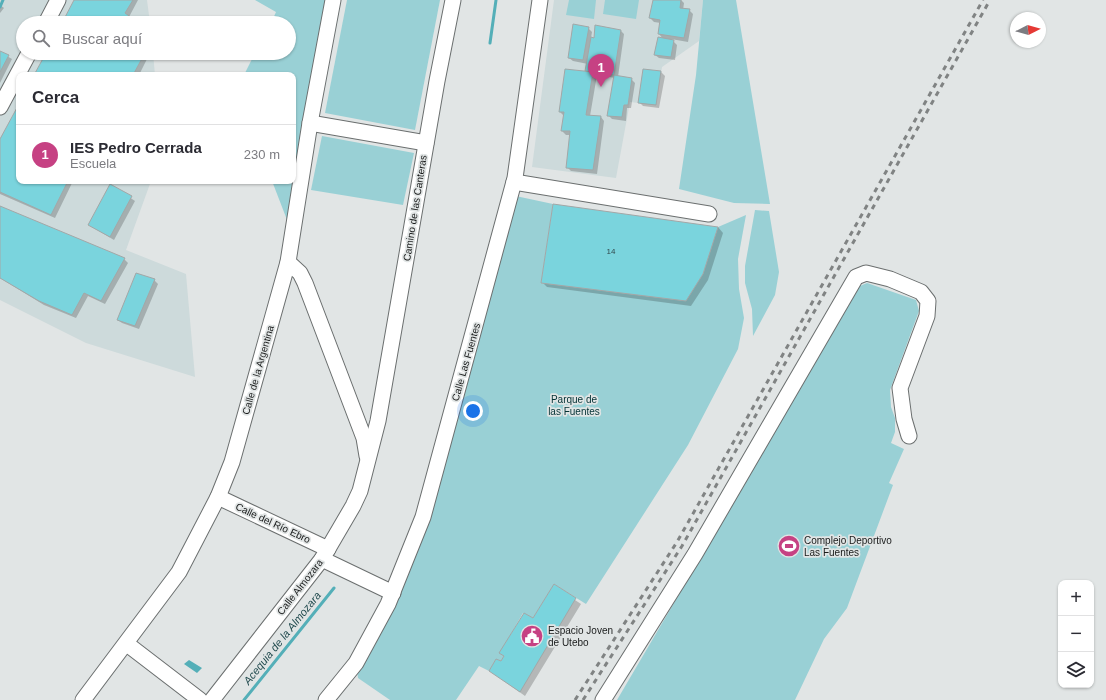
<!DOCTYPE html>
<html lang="es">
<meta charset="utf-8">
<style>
body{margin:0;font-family:Arial,sans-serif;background:#f2f2f3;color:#2b2b33}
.controls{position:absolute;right:12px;bottom:12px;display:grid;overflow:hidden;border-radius:8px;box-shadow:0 1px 3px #0004}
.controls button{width:36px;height:36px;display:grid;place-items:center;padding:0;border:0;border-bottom:1px solid #e1e1e2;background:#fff;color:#2b2b33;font:20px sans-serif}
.compass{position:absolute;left:1010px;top:12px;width:36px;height:36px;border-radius:50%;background:#fff;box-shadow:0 1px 3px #0004;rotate:84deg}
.you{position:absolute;left:473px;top:411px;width:14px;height:14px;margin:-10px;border:3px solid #fff;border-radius:50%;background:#1a73e8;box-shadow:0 0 0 6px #1a73e833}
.badge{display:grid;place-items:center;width:26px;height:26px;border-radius:50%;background:#c64183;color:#fff;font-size:13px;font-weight:700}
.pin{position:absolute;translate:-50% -33px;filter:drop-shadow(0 1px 2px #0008)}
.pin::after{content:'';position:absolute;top:21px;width:14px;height:12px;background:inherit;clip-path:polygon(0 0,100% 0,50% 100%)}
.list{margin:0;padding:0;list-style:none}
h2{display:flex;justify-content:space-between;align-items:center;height:52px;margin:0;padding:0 16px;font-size:17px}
h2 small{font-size:13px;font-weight:400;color:#7c7c81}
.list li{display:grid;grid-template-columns:26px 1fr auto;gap:12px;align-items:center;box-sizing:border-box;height:60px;padding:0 16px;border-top:1px solid #e1e1e2}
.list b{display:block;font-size:15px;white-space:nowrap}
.list p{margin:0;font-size:13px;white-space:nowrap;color:#7c7c81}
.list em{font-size:13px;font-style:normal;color:#7c7c81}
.icon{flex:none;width:22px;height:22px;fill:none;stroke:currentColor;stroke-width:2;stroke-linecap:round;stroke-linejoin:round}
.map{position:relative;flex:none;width:1106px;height:700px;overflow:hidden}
.search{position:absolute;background:#fff;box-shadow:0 1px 3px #0004;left:16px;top:16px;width:280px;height:44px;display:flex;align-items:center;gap:10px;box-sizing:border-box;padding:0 14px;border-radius:22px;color:#7c7c81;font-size:15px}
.panel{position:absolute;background:#fff;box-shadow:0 1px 3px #0004;left:16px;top:72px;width:280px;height:112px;border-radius:8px}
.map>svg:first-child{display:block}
</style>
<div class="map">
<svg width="1106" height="700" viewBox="0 0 1106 700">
<rect width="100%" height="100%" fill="#e1e5e5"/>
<!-- built -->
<g fill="#cddadb">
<polygon points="0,0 147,0 150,23 23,23 23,53 153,53 155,75 19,75 19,181 151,181 126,250 186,274 195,377 86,343 0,300"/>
<polygon points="554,0 703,0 699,41 662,67 656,105 630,102 616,178 532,167"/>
</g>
<!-- green -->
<g fill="#99d0d5">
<polygon points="255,0 329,0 289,225 272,181 293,181 293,75 244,75 255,53 289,53 289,23 271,23 276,12"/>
<polygon points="347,0 440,0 415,130 325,113"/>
<polygon points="569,0 596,0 594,19 566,15"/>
<polygon points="605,0 639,0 636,19 603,14"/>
<polygon points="703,0 736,0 770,204 734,203 679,189 696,75"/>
<polygon points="322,136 414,153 403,205 311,190"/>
<polygon points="511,195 553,204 541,283 685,301 703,274 718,227 746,215 738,259 739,289 744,318 738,349 688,445 586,604 554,584 533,618 523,613 500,653 504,656 501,661 496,659 489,671 479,666 456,700 390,700 358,678 356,663 397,584"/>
<polygon points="755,210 769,211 779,272 775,295 753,336 752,309 745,283 745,266"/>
<polygon points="867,283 916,300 919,311 890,390 891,407 895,418 895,432 891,443 904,449 889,483 893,485 847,608 824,639 795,700 617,700 860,286"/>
</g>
<!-- water -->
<polygon fill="#54afb8" points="189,660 202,668 197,673 184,664"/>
<!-- shadow -->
<g fill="#0003">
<polygon points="76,0 138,0 129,17 138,23 63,23"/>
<polygon points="654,0 681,0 684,3 683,10 689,10 693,14 688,42 671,39 677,45 675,60 659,58 655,55 664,40 659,34 661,23 654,22 650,18"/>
<polygon points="0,5 4,8 0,13"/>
<polygon points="588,28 592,32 591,38 595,39 621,31 624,34 618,77 631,79 635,83 631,108 627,108 626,121 612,119 608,115 615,78 597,75 590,116 601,117 604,121 597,174 571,171 567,167 571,135 566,135 562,131 564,116 560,112 586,72 588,64 573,61 569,58"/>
<polygon points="0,52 12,59 0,83"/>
<polygon points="47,53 150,53 139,75 35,75"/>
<polygon points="644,70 661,72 665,76 659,108 643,106 640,103"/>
<polygon points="19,106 19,181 73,181 55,218 0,194 0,141"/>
<polygon points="111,185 135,201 114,240 89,225"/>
<polygon points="0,207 124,259 128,263 105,304 88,296 76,318 44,305 0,278"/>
<polygon points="718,227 723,233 708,280 691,306 547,287 542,282"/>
<polygon points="154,280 158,284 139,329 122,323 118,320"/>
<polygon points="554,586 581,604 525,696 490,671 501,663 505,657 501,653 534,620"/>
</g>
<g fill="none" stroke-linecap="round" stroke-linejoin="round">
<!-- stream -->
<g stroke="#54afb8" stroke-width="3">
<polyline points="0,7 3,0"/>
<polyline points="490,43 496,0"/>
<polyline points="244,700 334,588"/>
</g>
</g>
<!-- building -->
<g fill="#7ad4dd" stroke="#a3a7a7">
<polygon points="74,0 133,0 125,13 139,23 62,23"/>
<polygon points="653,0 681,0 680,8 690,9 684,38 658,34 660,20 649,18"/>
<polygon points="573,24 589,27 583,60 568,58"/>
<polygon points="595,25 621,30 614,75 585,71 591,37 594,38"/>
<polygon points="658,37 674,40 671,57 654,55"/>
<polygon points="0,51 9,55 0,72"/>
<polygon points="46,53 145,53 133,75 34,75"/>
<polygon points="565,69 593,72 586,115 601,116 593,170 566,168 570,131 561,131 564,112 559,112"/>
<polygon points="643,69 661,71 656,105 638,103"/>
<polygon points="614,75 632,78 628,105 624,105 622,117 607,116"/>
<polygon points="19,104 19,181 68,181 51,215 0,192 0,139"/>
<polygon points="110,184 132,196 110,237 88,225"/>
<polygon points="553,204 718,227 703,274 686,301 541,283"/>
<polygon points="0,206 125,258 101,301 84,293 72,315 39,301 0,278"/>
<polygon points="136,273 155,279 135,326 117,320"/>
<polygon points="554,584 576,598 520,692 489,671 496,659 501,661 504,656 499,653 524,613 533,618"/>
</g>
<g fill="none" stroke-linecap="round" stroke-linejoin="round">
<!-- minor casing -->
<g stroke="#6b6f6f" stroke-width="17">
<g id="minor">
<polyline points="46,23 58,0"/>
<polyline points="0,107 29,53"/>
<polyline points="310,123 426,143"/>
<polyline points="514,182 709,214"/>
<polyline points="288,262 300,273 305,283 364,438 367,456"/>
<polyline points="218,497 328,549"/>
<polyline points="322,559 393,593"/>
<polyline points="127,644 200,700"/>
<polyline points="83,700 179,572 218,497 232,462 288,262 310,123 333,0"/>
<polyline points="212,700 322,559 353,506 360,491 378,421 437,81 453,0"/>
<polyline points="326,700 356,663 388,604 423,517 515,178 540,0"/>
<polyline points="603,700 695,554 856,277 866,273 890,279 921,292 928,301 927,316 900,388 904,419 909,436"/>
</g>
</g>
<!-- minor -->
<use href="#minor" stroke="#fff" stroke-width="15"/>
<!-- rail -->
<g stroke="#808383" stroke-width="3" stroke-dasharray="5 5" stroke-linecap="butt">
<polyline points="575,700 677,542 983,0"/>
<polyline points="583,700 682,546 990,0"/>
</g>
</g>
<!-- icons -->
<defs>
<g id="stadium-disc" transform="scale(1.15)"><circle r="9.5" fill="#c64183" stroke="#e1e5e5"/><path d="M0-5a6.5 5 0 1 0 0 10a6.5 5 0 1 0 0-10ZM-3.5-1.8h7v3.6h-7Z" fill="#fff"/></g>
<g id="civic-disc" transform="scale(1.15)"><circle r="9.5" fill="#c64183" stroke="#e1e5e5"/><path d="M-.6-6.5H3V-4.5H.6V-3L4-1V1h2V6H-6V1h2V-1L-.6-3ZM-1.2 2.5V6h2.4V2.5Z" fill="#fff"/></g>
</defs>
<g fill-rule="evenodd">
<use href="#stadium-disc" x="789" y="546"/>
<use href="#civic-disc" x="532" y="636"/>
</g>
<g text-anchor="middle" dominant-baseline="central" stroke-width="3.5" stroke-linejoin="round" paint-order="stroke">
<!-- number labels -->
<g font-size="8" fill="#31494c">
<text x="611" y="251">14</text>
</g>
<!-- street labels -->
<g font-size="10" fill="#191b1b" stroke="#e1e5e5">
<text transform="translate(415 208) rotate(-81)">Camino de las Canteras</text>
<text transform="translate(466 362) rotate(-74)">Calle Las Fuentes</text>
<text transform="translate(258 370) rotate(-74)">Calle de la Argentina</text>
<text transform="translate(273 523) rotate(25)">Calle del Río Ebro</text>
<text transform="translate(300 587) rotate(-52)">Calle Almozara</text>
</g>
<!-- park labels -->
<g font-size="10" fill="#033235" stroke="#e1e5e5">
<text x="574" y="399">Parque de<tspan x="574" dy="12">las Fuentes</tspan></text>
</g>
<!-- poi labels -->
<g font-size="10" fill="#191b1b" stroke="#e1e5e5" text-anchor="start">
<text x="804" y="540">Complejo Deportivo<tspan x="804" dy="12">Las Fuentes</tspan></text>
<text x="548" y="630">Espacio Joven<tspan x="548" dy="12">de Utebo</tspan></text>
</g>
<!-- water labels -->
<g font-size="11" font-style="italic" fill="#1f494d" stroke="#e1e5e5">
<text transform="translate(282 638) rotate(-51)">Acequia de la Almozara</text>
</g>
</g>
</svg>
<div class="controls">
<button>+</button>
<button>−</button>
<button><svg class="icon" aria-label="layers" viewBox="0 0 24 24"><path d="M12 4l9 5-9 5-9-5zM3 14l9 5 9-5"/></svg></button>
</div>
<svg class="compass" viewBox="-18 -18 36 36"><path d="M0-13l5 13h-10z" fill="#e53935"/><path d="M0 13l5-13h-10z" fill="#7c7c81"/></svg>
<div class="you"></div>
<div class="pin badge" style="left:601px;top:87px">1</div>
<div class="search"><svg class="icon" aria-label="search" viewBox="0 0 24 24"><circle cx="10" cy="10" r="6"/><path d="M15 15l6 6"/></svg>Buscar aquí</div>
<section class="panel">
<h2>Cerca<small></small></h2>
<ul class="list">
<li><span class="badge">1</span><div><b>IES Pedro Cerrada</b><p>Escuela</p></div><em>230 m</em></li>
</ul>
</section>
</div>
